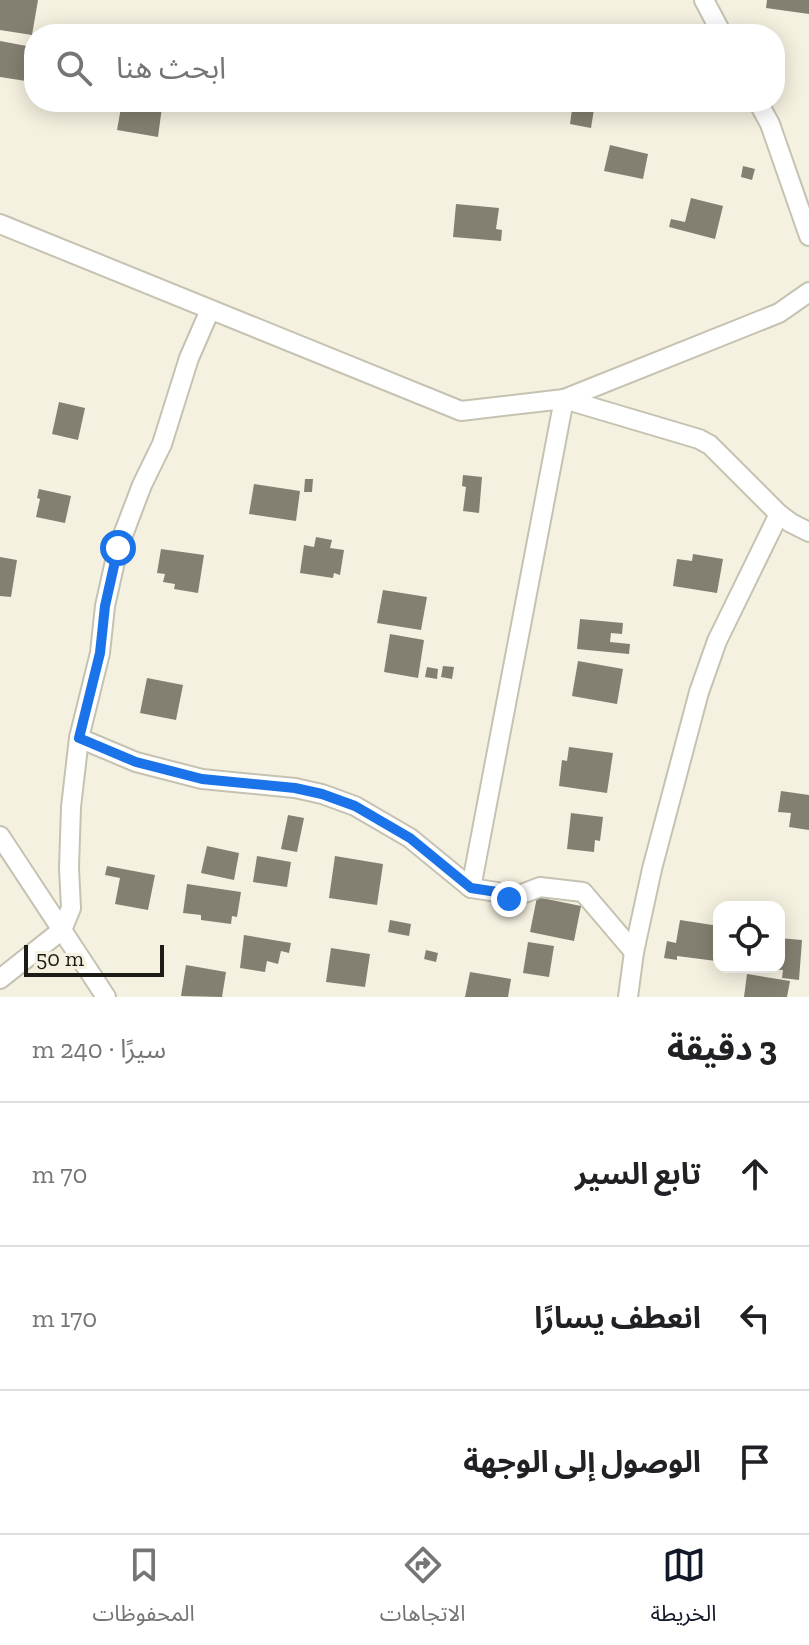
<!DOCTYPE html>
<html lang="ar">
<meta charset="utf-8">
<style>
body{margin:0;font-family:"Zilla Slab","Noto Sans Arabic",serif;background:#f6f6f6;color:#202124;direction:rtl}
.controls{position:absolute;right:24px;bottom:24px;display:grid;overflow:hidden;border-radius:16px;box-shadow:0 4px 20px #0003}
.controls button{width:72px;height:72px;display:grid;place-items:center;padding:0;border:0;border-bottom:2px solid #e0e0e0;background:#fff;color:#202124;font:40px sans-serif}
.scale{position:absolute;left:24px;bottom:20px;width:140px;box-sizing:border-box;padding-left:8px;border:4px solid #1c1b15;border-top:0;font-size:22px;line-height:28px;white-space:nowrap;color:#1c1b15;-webkit-text-stroke:6px #f5f1e0;paint-order:stroke}
.stop{position:absolute;width:24px;height:24px;margin:-18px;border:6px solid #1a73e8;border-radius:50%;background:#fff}
.stop.end{background:#1a73e8;border-color:#fff;box-shadow:0 2px 8px #0008}
.list{margin:0;padding:0;list-style:none}
h2{display:flex;justify-content:space-between;align-items:center;height:104px;margin:0;padding:0 32px;font-size:34px}
h2 small{font-size:26px;font-weight:400;color:#757577}
.list li{display:grid;grid-template-columns:52px 1fr auto;gap:24px;align-items:center;box-sizing:border-box;height:144px;padding:0 32px;border-top:2px solid #e0e0e0}
.list b{display:block;font-size:30px;white-space:nowrap}
.list em{font-size:26px;font-style:normal;color:#757577}
.icon{flex:none;width:44px;height:44px;fill:none;stroke:currentColor;stroke-width:2;stroke-linecap:round;stroke-linejoin:round}
.map{position:relative;flex:none;width:809px;height:997px;overflow:hidden;direction:ltr}
.search{position:absolute;background:#fff;box-shadow:0 4px 20px #0003;left:24px;right:24px;top:24px;height:88px;display:flex;align-items:center;gap:20px;box-sizing:border-box;padding:0 28px;border-radius:32px;color:#757577;font-size:30px}
.sheet{height:536px;background:#fff}
nav{display:flex;justify-content:space-around;align-items:center;box-sizing:border-box;height:112px;border-top:2px solid #e0e0e0;background:#fff;font-size:22px;color:#757577}
nav a{display:grid;justify-items:center;gap:4px}
nav .on{color:#111827}
.map>svg:first-child{display:block}
</style>
<div class="map">
<svg width="809" height="997" viewBox="0 0 809 997">
<rect width="100%" height="100%" fill="#f5f1e0"/>
<!-- building -->
<g fill="#848071">
<polygon points="0,0 38,0 32,35 0,30"/>
<polygon points="767,0 809,0 809,14 766,8"/>
<polygon points="488,27 518,31 517,34 487,34"/>
<polygon points="0,41 32,47 26,81 0,77"/>
<polygon points="122,102 162,107 158,137 117,130"/>
<polygon points="573,102 595,103 591,128 570,124"/>
<polygon points="610,145 648,154 643,179 604,171"/>
<polygon points="743,166 755,169 752,180 741,177"/>
<polygon points="691,198 723,206 715,239 669,227 671,219 685,222"/>
<polygon points="456,204 499,208 496,229 502,230 501,241 453,237"/>
<polygon points="59,402 85,408 78,440 52,434"/>
<polygon points="463,475 482,477 479,513 463,511 466,487 462,486"/>
<polygon points="305,479 313,479 312,492 304,492"/>
<polygon points="254,484 300,491 296,521 249,514"/>
<polygon points="39,489 71,496 65,523 36,517 40,499 37,498"/>
<polygon points="316,537 332,540 330,548 344,550 340,575 334,573 333,578 300,573 304,545 314,547"/>
<polygon points="161,549 204,555 198,593 174,589 175,584 163,582 165,574 157,573"/>
<polygon points="693,554 723,559 717,593 673,586 677,559 692,561"/>
<polygon points="0,557 17,560 11,597 0,596"/>
<polygon points="383,590 427,597 421,630 377,623"/>
<polygon points="580,619 623,623 622,634 611,633 610,642 630,644 629,654 577,649"/>
<polygon points="390,634 424,640 418,678 384,672"/>
<polygon points="578,661 623,669 617,704 572,696"/>
<polygon points="443,666 454,667 452,679 441,677"/>
<polygon points="427,667 438,669 437,679 425,677"/>
<polygon points="147,678 183,685 176,720 140,713"/>
<polygon points="569,747 613,753 607,793 559,786 562,760 567,761"/>
<polygon points="781,791 809,795 809,830 789,827 791,813 778,812"/>
<polygon points="571,813 603,817 600,841 595,840 594,852 567,849"/>
<polygon points="288,815 304,818 297,852 281,849"/>
<polygon points="207,846 239,853 234,880 201,873"/>
<polygon points="257,856 291,862 287,887 253,882"/>
<polygon points="335,856 383,864 377,905 329,898"/>
<polygon points="107,866 155,875 148,910 115,904 120,878 105,875"/>
<polygon points="187,884 241,892 237,917 232,916 231,924 201,920 201,915 183,913"/>
<polygon points="537,897 581,906 574,941 530,932"/>
<polygon points="390,920 411,924 409,936 388,932"/>
<polygon points="680,920 719,926 716,961 677,956 677,960 664,958 667,941 676,943"/>
<polygon points="244,935 291,943 289,953 281,951 278,964 267,961 265,972 240,968"/>
<polygon points="779,938 802,940 799,980 782,978 783,970 768,969 768,967 779,967"/>
<polygon points="528,942 554,946 549,977 523,973"/>
<polygon points="331,948 370,954 365,987 326,982"/>
<polygon points="426,950 438,953 436,962 424,959"/>
<polygon points="186,965 226,972 222,997 181,996"/>
<polygon points="470,972 511,979 508,997 465,997"/>
<polygon points="747,974 790,981 787,997 744,997"/>
</g>
<g fill="none" stroke-linecap="round" stroke-linejoin="round">
<!-- street casing -->
<g stroke="#c6c2b1" stroke-width="22">
<g id="street">
<polyline points="704,0 722,34"/>
<polyline points="758,102 770,124 809,236"/>
<polyline points="0,224 461,411 564,399 699,439 710,445 779,514 791,523 809,532"/>
<polyline points="79,738 136,762 202,779 295,788 322,794 355,806 410,838 471,888 497,892 509,899 540,887 583,892 634,952"/>
<polyline points="0,836 106,997"/>
<polyline points="471,888 564,399 779,313 809,292"/>
<polyline points="0,979 62,930 71,908 69,868 71,807 79,738 100,653 105,606 118,548 142,485 162,444 189,358 210,310"/>
<polyline points="628,997 634,952 652,869 699,692 717,641 779,514"/>
</g>
</g>
<!-- street -->
<use href="#street" stroke="#fff" stroke-width="18"/>
</g>
<g fill="none" stroke-linecap="round" stroke-linejoin="round">
<!-- route -->
<polyline stroke="#1a73e8" stroke-width="10" points="118,548 105,606 100,653 79,738 136,762 202,779 295,788 322,794 355,806 410,838 471,888 497,892 509,899"/>
</g>
</svg>
<div class="controls">
<button><svg class="icon" aria-label="locate" viewBox="0 0 24 24"><circle cx="12" cy="12" r="6"/><path d="M12 2v4M12 18v4M2 12h4M18 12h4"/></svg></button>
</div>
<div class="scale">50 m</div>
<div class="stop" style="left:118px;top:548px"></div>
<div class="stop end" style="left:509px;top:899px"></div>
<div class="search"><svg class="icon" aria-label="search" viewBox="0 0 24 24"><circle cx="10" cy="10" r="6"/><path d="M15 15l6 6"/></svg>ابحث هنا</div>
</div>
<section class="sheet">
<h2>3 دقيقة<small>سيرًا · 240 m</small></h2>
<ul class="list">
<li><svg class="icon" aria-label="ahead" viewBox="0 0 24 24"><path d="M12 20V5M6 11l6-6 6 6"/></svg><div><b>تابع السير</b></div><em>70 m</em></li>
<li><svg class="icon" aria-label="left" viewBox="0 0 24 24"><path d="M17 20v-9H6M10 6l-5 5 5 5"/></svg><div><b>انعطف يسارًا</b></div><em>170 m</em></li>
<li><svg class="icon" aria-label="arrive" viewBox="0 0 24 24"><path d="M6 21V4h12l-3 4 3 4H6"/></svg><div><b>الوصول إلى الوجهة</b></div></li>
</ul>
</section>
<nav>
<a class="on"><svg class="icon" aria-label="map" viewBox="0 0 24 24"><path d="M3 6l6-2 6 2 6-2v14l-6 2-6-2-6 2zM9 4v14M15 6v14"/></svg>الخريطة</a>
<a><svg class="icon" aria-label="directions" viewBox="0 0 24 24"><path d="M12 3l9 9-9 9-9-9zM9 14v-3h6M13 9l2 2-2 2"/></svg>الاتجاهات</a>
<a><svg class="icon" aria-label="saved" viewBox="0 0 24 24"><path d="M7 4h10v16l-5-4-5 4z"/></svg>المحفوظات</a>
</nav>
